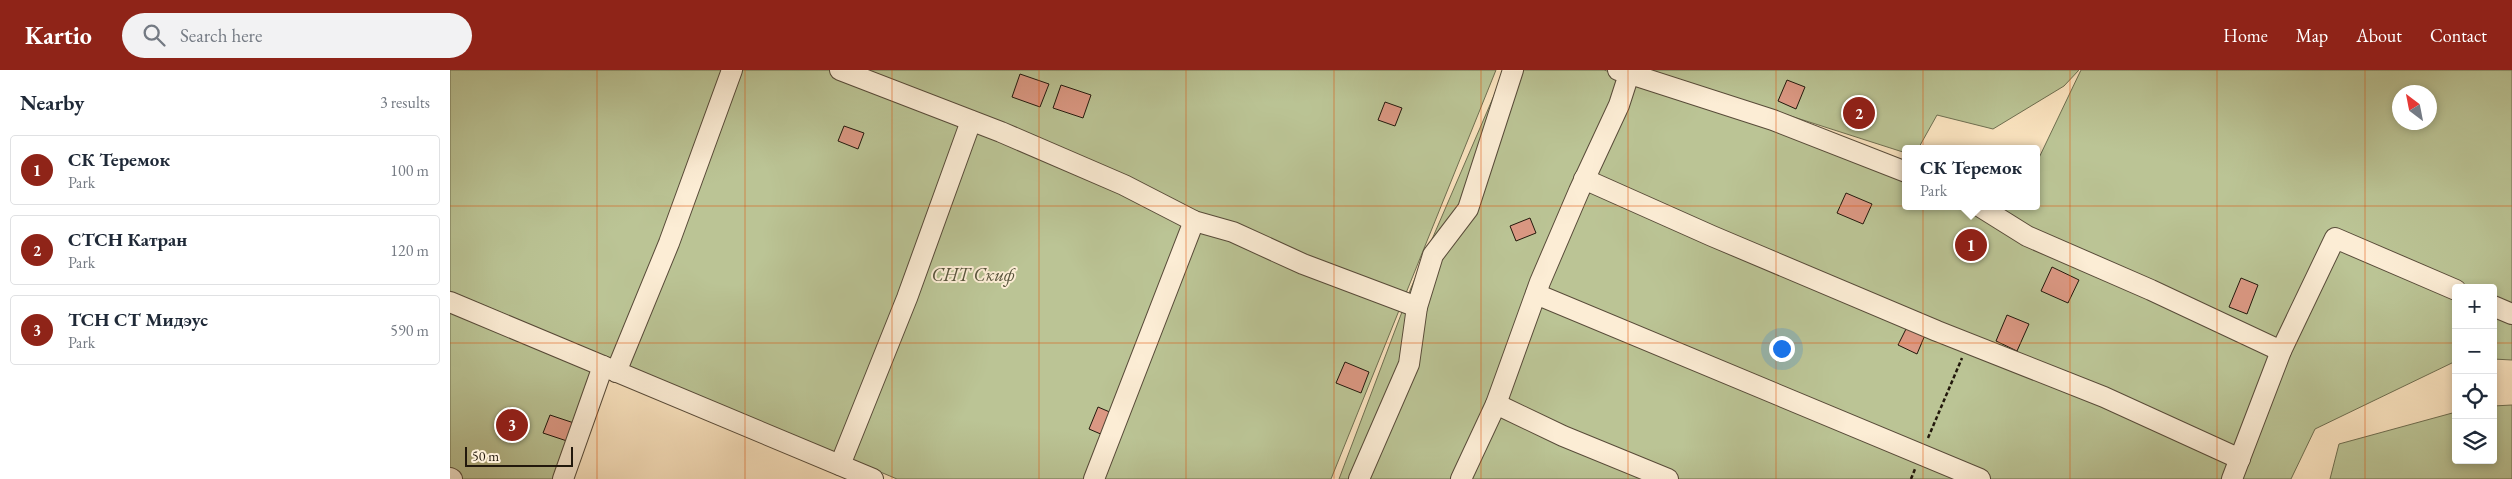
<!DOCTYPE html>
<meta charset="utf-8">
<style>
body{margin:0;font-family:"EB Garamond",serif;background:#f2f2f3;color:#1f2937}
.controls{position:absolute;right:15px;bottom:15px;display:grid;overflow:hidden;border-radius:5px;box-shadow:0 2px 8px #0003}
.controls button{width:45px;height:45px;display:grid;place-items:center;padding:0;border:0;border-bottom:1px solid #e0e1e3;background:#fff;color:#1f2937;font:25px sans-serif}
.compass{position:absolute;left:1942px;top:15px;width:45px;height:45px;border-radius:50%;background:#fff;box-shadow:0 2px 8px #0003;rotate:328deg}
.scale{position:absolute;left:15px;bottom:12px;width:108px;box-sizing:border-box;padding-left:5px;border:2px solid #22180c;border-top:0;font-size:14px;line-height:18px;white-space:nowrap;color:#22180c;-webkit-text-stroke:4px #fcedd5;paint-order:stroke}
.you{position:absolute;left:1331px;top:278px;width:18px;height:18px;margin:-12px;border:4px solid #fff;border-radius:50%;background:#1a73e8;box-shadow:0 0 0 8px #1a73e833}
.badge{display:grid;place-items:center;width:32px;height:32px;border-radius:50%;background:#8f2418;color:#fff;font-size:16px;font-weight:700}
.pin{position:absolute;translate:-50% -50%;border:2px solid #fff;box-shadow:0 1px 5px #0006}
.popup{position:absolute;left:1452px;top:75px;width:138px;height:65px;box-sizing:border-box;display:grid;place-content:center;border-radius:5px;background:#fff;filter:drop-shadow(0 1px 4px #0005);font-size:16px;white-space:nowrap;color:#747a83}
.popup b{font-size:19px;color:#1f2937}
.popup::after{content:'';position:absolute;left:50%;top:100%;margin-left:-10px;border:10px solid transparent;border-top-color:#fff}
.list{margin:0;padding:0;list-style:none}
h2{display:flex;justify-content:space-between;align-items:center;height:65px;margin:0;padding:0 20px;font-size:21px}
h2 small{font-size:16px;font-weight:400;color:#747a83}
.list li{display:grid;grid-template-columns:32px 1fr auto;gap:15px;align-items:center;box-sizing:border-box;height:70px;margin:0 10px 10px;padding:0 10px;border:1px solid #e0e1e3;border-radius:5px}
.list b{display:block;font-size:19px;white-space:nowrap}
.list p{margin:0;font-size:16px;white-space:nowrap;color:#747a83}
.list em{font-size:16px;font-style:normal;color:#747a83}
.icon{flex:none;width:28px;height:28px;fill:none;stroke:currentColor;stroke-width:2;stroke-linecap:round;stroke-linejoin:round}
.map{position:relative;flex:none;width:2062px;height:409px;overflow:hidden}
header{display:flex;align-items:center;gap:30px;box-sizing:border-box;height:70px;padding:0 25px;background:#8f2418;color:#fff}
header strong{font-size:24px}
nav{display:flex;gap:28px;margin-inline-start:auto;font-size:18px}
.search{width:350px;height:45px;background:#f2f2f3;display:flex;align-items:center;gap:12px;box-sizing:border-box;padding:0 18px;border-radius:28px;color:#747a83;font-size:19px}
main{display:flex}
aside{flex:1;background:#fff}
.map>svg:first-child{display:block}
</style>
<header>
<strong>Kartio</strong>
<div class="search"><svg class="icon" aria-label="search" viewBox="0 0 24 24"><circle cx="10" cy="10" r="6"/><path d="M15 15l6 6"/></svg>Search here</div>
<nav><a>Home</a><a>Map</a><a>About</a><a>Contact</a></nav>
</header>
<main>
<aside>
<h2>Nearby<small>3 results</small></h2>
<ul class="list">
<li><span class="badge">1</span><div><b>СК Теремок</b><p>Park</p></div><em>100 m</em></li>
<li><span class="badge">2</span><div><b>СТСН Катран</b><p>Park</p></div><em>120 m</em></li>
<li><span class="badge">3</span><div><b>ТСН СТ Мидэус</b><p>Park</p></div><em>590 m</em></li>
</ul>
</aside>
<div class="map">
<svg width="2062" height="409" viewBox="0 0 2062 409">
<rect width="100%" height="100%" fill="#fae3bf"/>
<filter id="stains"><feTurbulence type="fractalNoise" baseFrequency=".004" numOctaves="4"/><feColorMatrix values="0 0 0 0 .2 0 0 0 0 .09 0 0 0 0 .02 0 0 0 .5 -.17"/></filter>
<radialGradient id="worn" r=".72"><stop offset=".6" stop-color="#630" stop-opacity="0"/><stop offset="1" stop-color="#630" stop-opacity=".3"/></radialGradient>
<!-- green -->
<g fill="#bbc495" stroke="#6e6e50" fill-rule="evenodd">
<polygon points="0,0 1046,0 881,409 447,409 0,221"/>
<path d="M1055,0H1154L1456,96V136H1586V94L1631,0H2062V290L2043,289V218H2006V291L1865,359L1841,409H889L961,218ZM1950,22H1980V52H1950Z"/>
<polygon points="1197,0 1629,0 1614,16 1543,59 1487,45 1468,79 1456,79 1456,83"/>
<polygon points="0,241 145,300 105,409 0,409"/>
<polygon points="2062,335 2062,409 1880,409 1889,374 2006,342 2006,390 2043,390 2043,336"/>
</g>
<!-- building -->
<g fill="#db9883" stroke="#22180c">
<polygon points="570,4 599,14 590,37 562,27"/>
<polygon points="1337,10 1355,17 1346,39 1328,31"/>
<polygon points="611,15 641,25 633,48 603,38"/>
<polygon points="935,32 952,38 945,56 928,50"/>
<polygon points="394,56 414,63 408,79 388,71"/>
<polygon points="1396,123 1422,134 1413,154 1387,143"/>
<polygon points="1080,148 1086,163 1066,171 1060,156"/>
<polygon points="1602,197 1629,210 1618,233 1591,221"/>
<polygon points="1791,208 1808,215 1797,244 1779,237"/>
<polygon points="1557,245 1579,254 1567,281 1546,271"/>
<polygon points="1457,257 1475,265 1467,284 1448,275"/>
<polygon points="895,292 919,302 911,323 886,313"/>
<polygon points="648,337 662,343 653,365 639,359"/>
<polygon points="100,345 124,353 117,371 93,363"/>
</g>
<g fill="none" stroke-linecap="round" stroke-linejoin="round">
<!-- minor casing -->
<g stroke="#584b39" stroke-width="22">
<g id="minor">
<polyline points="390,0 551,62 674,115 744,151 783,162 853,194 967,237"/>
<polyline points="1168,0 1323,50 1456,102"/>
<polyline points="1134,109 1262,166 1487,261 1654,327 1790,389"/>
<polyline points="1529,136 1577,166 1701,220 1831,281"/>
<polyline points="1086,224 1530,409"/>
<polyline points="0,232 423,409"/>
<polyline points="2043,236 2062,244"/>
<polyline points="166,302 219,173 282,0"/>
<polyline points="1046,334 1113,366 1218,409"/>
<polyline points="390,395 457,228 521,51"/>
<polyline points="0,408 2,409"/>
<polyline points="113,409 153,296"/>
<polyline points="644,409 744,151"/>
<polyline points="909,409 959,294 967,237 983,185 1018,139 1063,0"/>
<polyline points="1011,409 1046,334 1090,212 1129,121 1169,35 1179,4"/>
<polyline points="1782,409 1831,281 1885,168 2006,220"/>
</g>
</g>
<!-- path -->
<g stroke="#22180c" stroke-width="2.5" stroke-dasharray="4 2.5" stroke-linecap="butt">
<polyline points="1478,368 1512,288"/>
<polyline points="1461,409 1465,399"/>
</g>
<!-- minor -->
<use href="#minor" stroke="#fcedd5" stroke-width="20"/>
</g>
<!-- grid -->
<path fill="none" stroke="#de560c" stroke-width="1" stroke-opacity="0.55" d="M147,0V409M295,0V409M442,0V409M589,0V409M736,0V409M884,0V409M1031,0V409M1178,0V409M1326,0V409M1473,0V409M1620,0V409M1767,0V409M1915,0V409M0,136H2062M0,273H2006M2043,273H2062"/>
<g text-anchor="middle" dominant-baseline="central" stroke-width="4" stroke-linejoin="round" paint-order="stroke">
<!-- park labels -->
<g font-size="19" font-style="italic" fill="#58543c" stroke="#fcedd5">
<text x="523" y="204">СНТ Скиф</text>
</g>
</g>
<rect width="100%" height="100%" filter="url(#stains)"/>
<rect width="100%" height="100%" fill="url(#worn)"/>
</svg>
<div class="controls">
<button>+</button>
<button>−</button>
<button><svg class="icon" aria-label="locate" viewBox="0 0 24 24"><circle cx="12" cy="12" r="6"/><path d="M12 2v4M12 18v4M2 12h4M18 12h4"/></svg></button>
<button><svg class="icon" aria-label="layers" viewBox="0 0 24 24"><path d="M12 4l9 5-9 5-9-5zM3 14l9 5 9-5"/></svg></button>
</div>
<svg class="compass" viewBox="-18 -18 36 36"><path d="M0-13l5 13h-10z" fill="#e53935"/><path d="M0 13l5-13h-10z" fill="#747a83"/></svg>
<div class="scale">50 m</div>
<div class="you"></div>
<div class="pin badge" style="left:1521px;top:175px">1</div>
<div class="popup"><b>СК Теремок</b>Park</div>
<div class="pin badge" style="left:1409px;top:43px">2</div>
<div class="pin badge" style="left:62px;top:355px">3</div>
</div>
</main>
